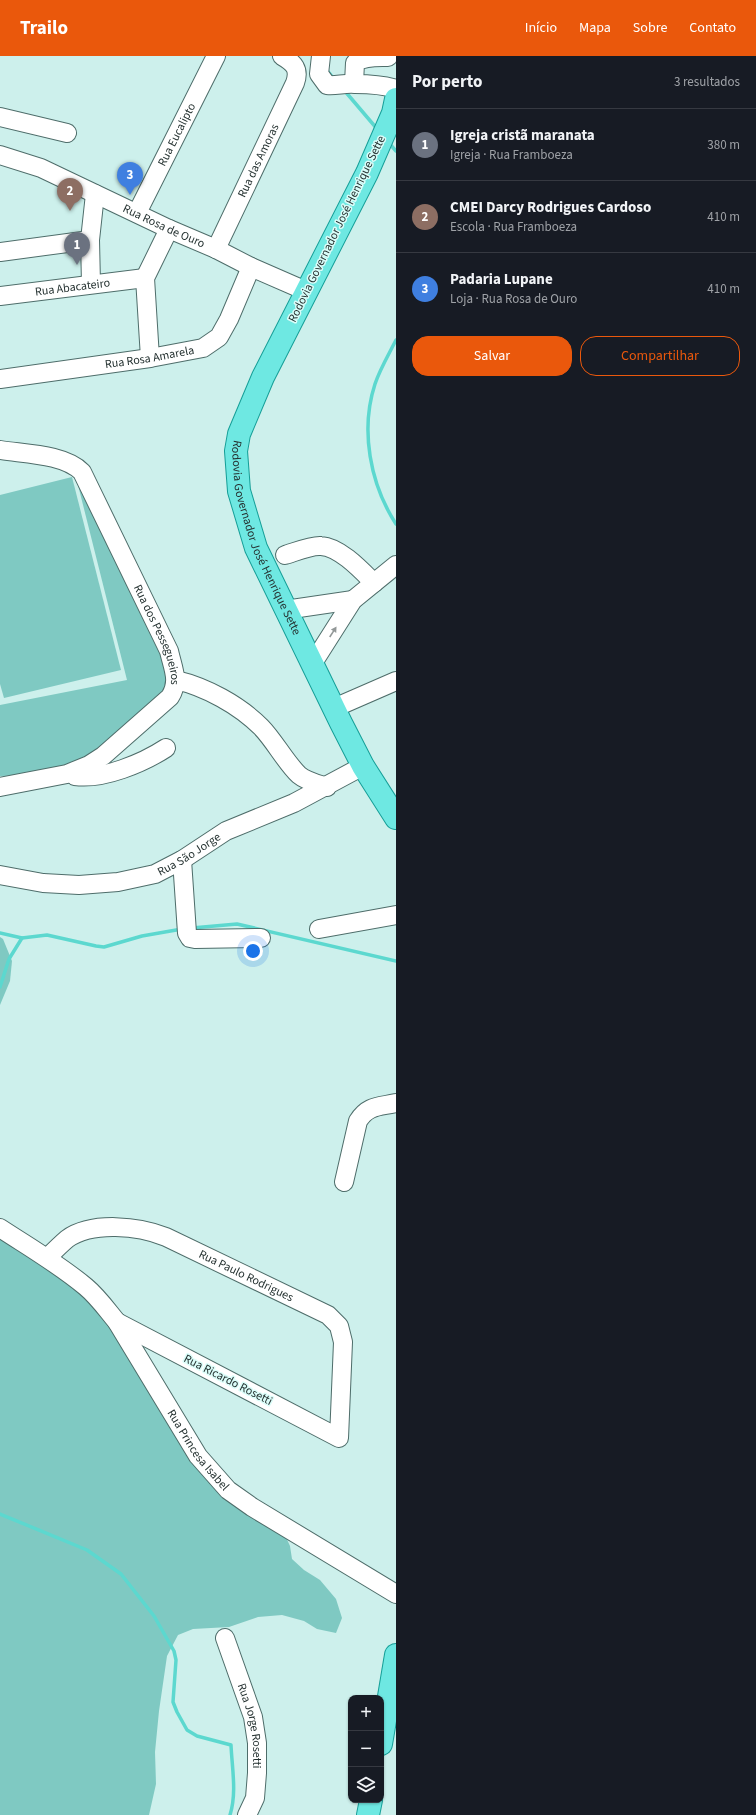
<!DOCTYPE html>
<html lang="pt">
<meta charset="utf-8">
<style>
body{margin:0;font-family:"Source Sans 3",sans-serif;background:#242831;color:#f1f3f6}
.controls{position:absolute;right:12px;bottom:12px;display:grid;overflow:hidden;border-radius:8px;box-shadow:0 1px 3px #0004}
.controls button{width:36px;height:36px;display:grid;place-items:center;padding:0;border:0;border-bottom:1px solid #363941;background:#171b24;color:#f1f3f6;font:20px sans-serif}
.you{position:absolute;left:253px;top:895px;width:14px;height:14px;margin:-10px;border:3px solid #fff;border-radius:50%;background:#1a73e8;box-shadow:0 0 0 6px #1a73e833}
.badge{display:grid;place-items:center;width:26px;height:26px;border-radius:50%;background:#ea580c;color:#fff;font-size:13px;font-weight:700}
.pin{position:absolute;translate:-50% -33px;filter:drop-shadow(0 1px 2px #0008)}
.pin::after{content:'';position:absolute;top:21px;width:14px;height:12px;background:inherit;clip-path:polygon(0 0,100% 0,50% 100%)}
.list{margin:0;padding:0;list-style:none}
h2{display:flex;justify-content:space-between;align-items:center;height:52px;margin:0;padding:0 16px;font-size:17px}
h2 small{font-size:13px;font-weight:400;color:#9ea1a6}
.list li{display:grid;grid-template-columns:26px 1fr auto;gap:12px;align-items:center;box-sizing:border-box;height:72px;padding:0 16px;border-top:1px solid #363941}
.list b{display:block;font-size:15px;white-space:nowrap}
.list p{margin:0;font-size:13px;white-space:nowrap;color:#9ea1a6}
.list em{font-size:13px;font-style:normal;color:#9ea1a6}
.actions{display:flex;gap:8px;padding:12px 16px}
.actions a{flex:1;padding:9px 0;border:1px solid #ea580c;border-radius:16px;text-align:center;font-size:14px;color:#ea580c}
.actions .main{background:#ea580c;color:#fff}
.icon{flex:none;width:22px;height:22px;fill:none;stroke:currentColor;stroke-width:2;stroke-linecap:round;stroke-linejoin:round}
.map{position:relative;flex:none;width:396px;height:1759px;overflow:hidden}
header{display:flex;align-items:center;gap:24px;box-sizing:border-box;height:56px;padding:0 20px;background:#ea580c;color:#fff}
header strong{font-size:19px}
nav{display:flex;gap:22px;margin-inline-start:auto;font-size:14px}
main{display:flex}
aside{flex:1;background:#171b24}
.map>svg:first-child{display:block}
</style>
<header>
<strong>Trailo</strong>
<nav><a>Início</a><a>Mapa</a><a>Sobre</a><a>Contato</a></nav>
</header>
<main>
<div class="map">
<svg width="396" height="1759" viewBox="0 0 396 1759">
<rect width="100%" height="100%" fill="#cdf0ec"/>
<!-- green -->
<g fill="#7fc9c2">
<polygon points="72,421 121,614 4,642 0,628 0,439"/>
<polygon points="78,429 134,544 169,612 169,625 154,647 134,668 75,710 35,719 0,720 0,649 127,624"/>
<polygon points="0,881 3,883 12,905 10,925 0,949"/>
<polygon points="0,1175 42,1205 99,1252 197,1407 284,1477 290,1490 292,1503 304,1514 320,1524 336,1543 342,1562 336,1577 317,1573 304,1565 282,1559 258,1561 229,1571 193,1573 178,1579 167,1600 159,1655 155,1696 156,1728 149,1759 0,1759"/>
</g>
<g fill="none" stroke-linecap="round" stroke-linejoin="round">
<!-- stream -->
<g stroke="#5cd8cf" stroke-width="3.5">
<polyline points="326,13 335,24"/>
<polyline points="344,34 378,74"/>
<polyline points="388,86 396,95"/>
<path d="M396,284C389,298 380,313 375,328C360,374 370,428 396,468"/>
<polyline points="192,872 237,868 396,905"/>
<polyline points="0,877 22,882 47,879 96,890 104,891 142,880 182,873"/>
<polyline points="0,931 9,903 22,882"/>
<path d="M0,1458L87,1494L121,1518L154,1560L174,1595L176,1604L173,1646L177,1656L187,1674L197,1680L231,1689C232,1712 237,1737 230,1759"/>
</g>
<!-- minor casing -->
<g stroke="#4e6d6a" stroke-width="20">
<g id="minor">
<path d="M321,0L319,18L327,29C336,30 345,27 355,28C368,28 384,29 396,33"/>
<path d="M354,27L355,7C363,0 377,1 388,1"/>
<polyline points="0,61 67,77"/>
<path id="s1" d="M0,99L41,112L169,173L216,193L251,211L306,235"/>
<path id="s2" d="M137,157L216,0"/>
<path id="s3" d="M216,193L295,27C300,13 294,7 282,0"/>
<polyline points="0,196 90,184"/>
<polyline points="91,228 90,184 95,138"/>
<path id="s4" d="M0,240L145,222"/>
<polyline points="150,302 145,222 169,173"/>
<path id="s5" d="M0,323L150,302L203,292L219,281L229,263L251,211"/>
<path id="s6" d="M0,394C25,398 64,398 82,416L169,595C173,613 180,625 170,641L103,700L89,709L67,718L0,731"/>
<path d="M285,499C295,496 312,489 321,490C340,491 362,515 374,527"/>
<polyline points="285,554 353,544"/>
<polyline points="313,607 353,544 396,509"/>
<path d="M176,624C206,631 239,649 261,671C274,684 286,707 299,719C306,725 318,728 327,731"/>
<polyline points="334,652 396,625"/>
<path d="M75,720C103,724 143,707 166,692"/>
<polyline points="182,804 187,877 190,882 195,883 261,882"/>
<path id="s7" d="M0,819L43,827L79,829L118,826L155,818L182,804L226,775L294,747L363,710"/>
<polyline points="319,873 396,859"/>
<path d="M344,1126L358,1065C368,1049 379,1051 396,1047"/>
<path id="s8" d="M0,1172C29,1191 60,1209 86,1231C98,1241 107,1254 117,1266L198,1400L228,1434L252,1451L396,1538"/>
<path id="s9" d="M47,1202C53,1196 60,1189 67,1183C92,1165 139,1170 166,1181L328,1259L339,1270L343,1286L339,1382L117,1266"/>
<path id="s10" d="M225,1582L253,1661L257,1687V1717L255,1742L247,1759"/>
</g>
</g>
<!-- major casing -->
<g stroke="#159e97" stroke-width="24">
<g id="major">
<path id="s11" d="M396,43L393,57L367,117L263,321L239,378L236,395L239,435L256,492L341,667L363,710L396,762"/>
<polyline points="381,1688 396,1599"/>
<polyline points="368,1759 371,1744"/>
</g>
</g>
<!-- minor -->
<use href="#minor" stroke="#fff" stroke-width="18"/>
<!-- major -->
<use href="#major" stroke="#6ee8e2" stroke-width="22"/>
</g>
<!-- one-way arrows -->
<defs><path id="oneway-solid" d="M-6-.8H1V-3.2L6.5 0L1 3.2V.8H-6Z"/></defs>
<use fill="#929898" href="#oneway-solid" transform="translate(333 576) rotate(-57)"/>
<g text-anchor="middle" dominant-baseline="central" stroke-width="3" stroke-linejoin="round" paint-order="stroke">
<!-- street labels -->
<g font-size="12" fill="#253231" stroke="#dafdf9">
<text stroke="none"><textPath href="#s2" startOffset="88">Rua Eucalipto</textPath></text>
<text stroke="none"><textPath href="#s3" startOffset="98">Rua das Amoras</textPath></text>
<text stroke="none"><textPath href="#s1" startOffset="179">Rua Rosa de Ouro</textPath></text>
<text transform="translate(337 173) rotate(-64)">Rodovia Governador José Henrique Sette</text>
<text stroke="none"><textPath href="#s4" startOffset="73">Rua Abacateiro</textPath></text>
<text stroke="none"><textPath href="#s5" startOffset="151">Rua Rosa Amarela</textPath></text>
<text stroke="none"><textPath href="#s11" startOffset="480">Rodovia Governador José Henrique Sette</textPath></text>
<text stroke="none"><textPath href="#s6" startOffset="266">Rua dos Pessegueiros</textPath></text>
<text stroke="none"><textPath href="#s7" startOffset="196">Rua São Jorge</textPath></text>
<text stroke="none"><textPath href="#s9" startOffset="219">Rua Paulo Rodrigues</textPath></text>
<text transform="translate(228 1324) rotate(27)">Rua Ricardo Rosetti</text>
<text stroke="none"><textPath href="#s8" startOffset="303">Rua Princesa Isabel</textPath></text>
<text stroke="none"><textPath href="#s10" startOffset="92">Rua Jorge Rosetti</textPath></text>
</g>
</g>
</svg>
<div class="controls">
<button>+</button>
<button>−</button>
<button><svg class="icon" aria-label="layers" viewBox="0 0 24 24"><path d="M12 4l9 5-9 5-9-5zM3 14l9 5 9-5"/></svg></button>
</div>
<div class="you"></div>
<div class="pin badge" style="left:77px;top:209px;background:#6b7280">1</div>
<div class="pin badge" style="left:70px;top:155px;background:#8d6e63">2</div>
<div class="pin badge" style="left:130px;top:139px;background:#3f7fe0">3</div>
</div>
<aside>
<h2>Por perto<small>3 resultados</small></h2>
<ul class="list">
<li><span class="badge" style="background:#6b7280">1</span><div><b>Igreja cristã maranata</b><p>Igreja · Rua Framboeza</p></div><em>380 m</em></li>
<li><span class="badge" style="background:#8d6e63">2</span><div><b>CMEI Darcy Rodrigues Cardoso</b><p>Escola · Rua Framboeza</p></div><em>410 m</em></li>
<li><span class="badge" style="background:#3f7fe0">3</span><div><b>Padaria Lupane</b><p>Loja · Rua Rosa de Ouro</p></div><em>410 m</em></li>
</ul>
<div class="actions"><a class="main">Salvar</a><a>Compartilhar</a></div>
</aside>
</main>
